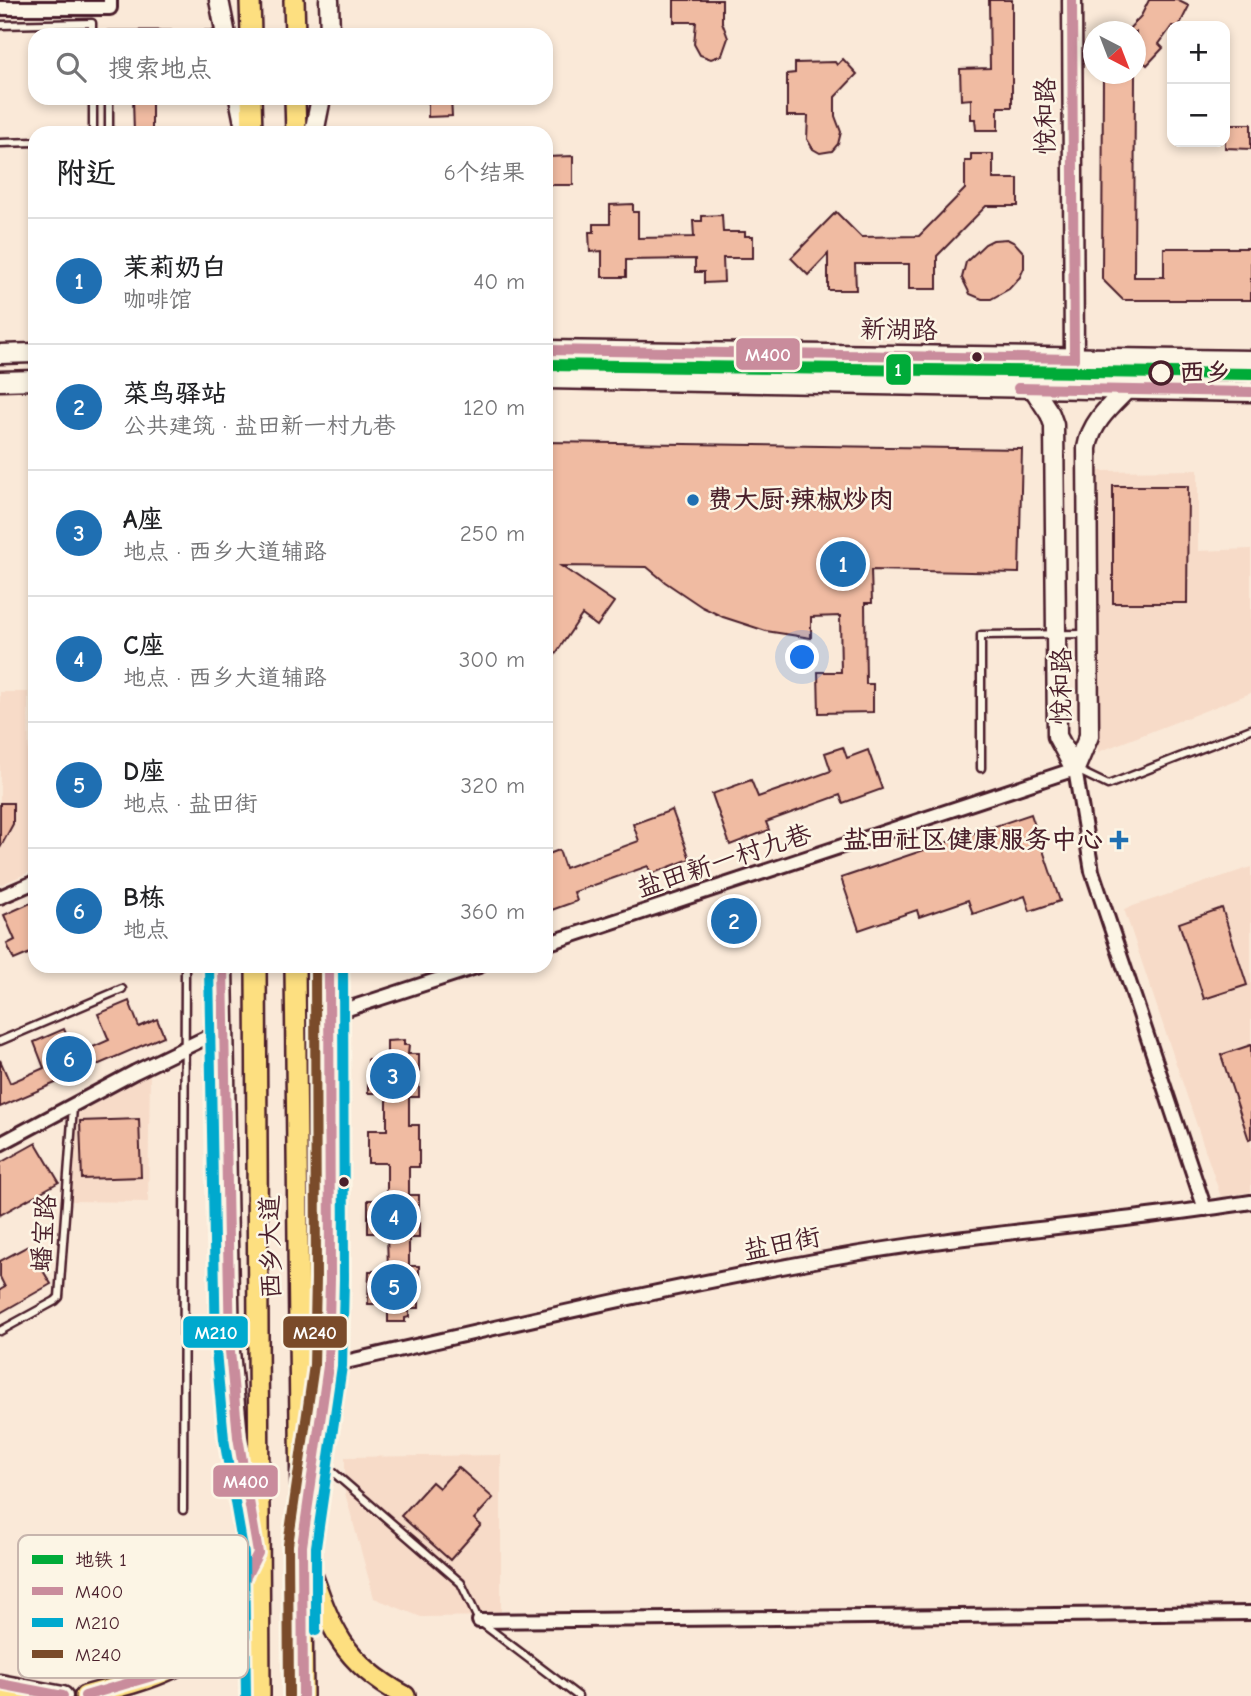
<!DOCTYPE html>
<html lang="zh">
<meta charset="utf-8">
<style>
body{margin:0;font-family:"Comic Neue","LXGW WenKai TC",sans-serif;background:#f2f2f2;color:#202124}
.controls{position:absolute;right:21px;top:21px;display:grid;overflow:hidden;border-radius:14px;box-shadow:0 4px 10px #0003}
.controls button{width:63px;height:63px;display:grid;place-items:center;padding:0;border:0;border-bottom:2px solid #e0e0e0;background:#fff;color:#202124;font:35px sans-serif}
.compass{position:absolute;left:1083px;top:21px;width:63px;height:63px;border-radius:50%;background:#fff;box-shadow:0 4px 10px #0003;rotate:138deg}
.you{position:absolute;left:803px;top:658px;width:24px;height:24px;margin:-18px;border:5px solid #fff;border-radius:50%;background:#1a73e8;box-shadow:0 0 0 10px #1a73e833}
.badge{display:grid;place-items:center;width:46px;height:46px;border-radius:50%;background:#1f6fb2;color:#fff;font-size:23px;font-weight:700}
.pin{position:absolute;translate:-50% -50%;border:4px solid #fff;box-shadow:0 2px 7px #0006}
.list{margin:0;padding:0;list-style:none}
h2{display:flex;justify-content:space-between;align-items:center;height:91px;margin:0;padding:0 28px;font-size:30px}
h2 small{font-size:23px;font-weight:400;color:#757577}
.list li{display:grid;grid-template-columns:46px 1fr auto;gap:21px;align-items:center;box-sizing:border-box;height:126px;padding:0 28px;border-top:2px solid #e0e0e0}
.list b{display:block;font-size:26px;white-space:nowrap}
.list p{margin:0;font-size:23px;white-space:nowrap;color:#757577}
.list em{font-size:23px;font-style:normal;color:#757577}
.icon{flex:none;width:38px;height:38px;fill:none;stroke:currentColor;stroke-width:2;stroke-linecap:round;stroke-linejoin:round}
.map{position:relative;flex:none;width:1251px;height:1696px;overflow:hidden}
.search{position:absolute;background:#fff;box-shadow:0 4px 10px #0003;left:28px;top:28px;width:525px;height:77px;display:flex;align-items:center;gap:18px;box-sizing:border-box;padding:0 24px;border-radius:21px;color:#757577;font-size:26px}
.panel{position:absolute;background:#fff;box-shadow:0 4px 10px #0003;left:28px;top:126px;width:525px;height:847px;border-radius:21px}
.map>svg:first-child{display:block}
</style>
<div class="map">
<svg width="1251" height="1696" viewBox="0 0 1251 1696">
<rect width="100%" height="100%" fill="#fae9d8"/>
<filter id="ink" filterUnits="userSpaceOnUse"><feTurbulence type="fractalNoise" baseFrequency=".0143" numOctaves="2"/><feDisplacementMap in="SourceGraphic" scale="14" xChannelSelector="R" yChannelSelector="G"/><feConvolveMatrix kernelMatrix="1 2 1 2 8 2 1 2 1" color-interpolation-filters="sRGB"/></filter>
<g filter="url(#ink)">
<!-- built -->
<g fill="#f7dbc8">
<polygon points="1198,470 1198,551 1251,549 1251,693 1098,752 1099,471"/>
<polygon points="0,692 28,692 30,872 0,885"/>
<polygon points="1251,867 1251,1192 1221,1197 1124,909"/>
<polygon points="150,1073 148,1202 68,1201 75,1115"/>
<polygon points="501,1455 501,1616 421,1617 374,1598 345,1493 345,1457"/>
</g>
<!-- building -->
<g fill="#f0bba2" stroke="#4a1f2b" stroke-width="2">
<polygon points="674,0 722,0 722,22 728,38 722,55 711,59 700,55 694,44 696,22 674,22"/>
<polygon points="989,0 1012,0 1012,107 998,107 998,130 976,130 975,119 971,119 971,99 961,100 960,69 990,68"/>
<polygon points="1149,0 1177,0 1189,6 1179,26 1172,26 1159,44 1163,48 1147,65 1136,55 1136,32 1126,32 1141,16"/>
<polygon points="843,59 857,74 835,97 835,116 841,132 838,144 832,151 820,153 813,149 807,139 808,116 787,116 787,74 795,73 795,63 835,62 837,65"/>
<polygon points="1103,74 1135,74 1134,277 1164,277 1164,248 1251,248 1251,300 1123,300 1102,279"/>
<polygon points="133,98 152,98 152,133 134,133"/>
<polygon points="428,98 451,98 452,116 428,117"/>
<polygon points="1225,124 1251,124 1251,149 1225,148"/>
<polygon points="971,154 993,154 993,179 1018,179 1018,206 986,206 937,256 937,289 909,289 909,264 855,264 856,290 828,290 828,254 808,275 791,258 836,212 861,237 919,236 965,189 965,161 971,161"/>
<polygon points="573,156 573,185 546,185 546,157"/>
<polygon points="633,204 633,212 638,212 638,238 694,237 693,221 702,221 702,216 722,215 723,232 745,232 745,236 753,236 753,258 723,258 724,282 704,283 704,272 695,272 695,259 626,260 626,277 602,277 602,251 590,252 589,232 594,232 594,224 610,224 610,205"/>
<polygon points="1007,239 1015,243 1024,253 1024,268 1020,277 1009,289 991,299 982,299 970,294 962,278 966,262 985,244 993,240"/>
<polygon points="546,442 1022,449 1019,573 871,570 872,603 865,603 866,684 873,684 873,712 819,713 818,672 841,672 840,616 811,617 811,638 766,631 723,617 702,607 665,582 647,567 561,566 614,602 597,626 582,615 546,668"/>
<polygon points="1113,486 1188,486 1187,603 1113,603"/>
<polygon points="843,747 847,758 868,750 882,789 843,803 840,795 766,822 769,830 730,845 712,794 751,780 758,797 795,784 831,771 825,753"/>
<polygon points="0,803 13,803 13,824 0,848"/>
<polygon points="672,810 690,859 651,874 648,866 574,892 577,901 546,912 546,855 559,850 565,868 639,841 633,824"/>
<polygon points="1031,814 1060,901 1030,911 1025,896 973,914 968,900 919,917 917,910 859,930 841,878"/>
<polygon points="35,901 35,951 14,960 7,944 15,940 4,915"/>
<polygon points="1222,908 1247,985 1204,999 1179,923"/>
<polygon points="129,1001 139,1027 157,1019 164,1036 0,1107 0,1060 10,1083 44,1068 34,1042 64,1029 75,1055 109,1040 98,1014"/>
<polygon points="404,1040 404,1045 409,1045 408,1054 419,1054 419,1097 409,1097 409,1125 419,1125 419,1167 409,1167 409,1195 419,1195 419,1238 409,1238 409,1266 419,1266 419,1308 409,1308 409,1317 405,1318 405,1322 388,1322 388,1304 368,1304 369,1271 388,1271 387,1233 368,1233 368,1200 387,1200 387,1163 368,1163 368,1130 387,1130 387,1093 368,1093 368,1059 387,1059 387,1041"/>
<polygon points="1251,1045 1251,1139 1249,1140 1221,1055"/>
<polygon points="139,1119 141,1177 82,1179 80,1121"/>
<polygon points="36,1143 59,1182 0,1215 0,1163"/>
<polygon points="28,1246 51,1284 0,1313 0,1290 5,1287 0,1277 0,1261"/>
<polygon points="458,1467 493,1498 474,1519 481,1525 450,1560 401,1516 432,1482 439,1488"/>
</g>
<g fill="none" stroke-linecap="round" stroke-linejoin="round">
<!-- lane casing -->
<g stroke="#4a1f2b" stroke-width="11">
<g id="lane">
<polyline points="0,25 92,23 92,35"/>
<polyline points="108,35 225,35"/>
<polyline points="93,98 93,133"/>
<polyline points="109,98 109,133"/>
<polyline points="0,143 35,142"/>
<polyline points="981,768 981,635 1087,634"/>
<polyline points="1077,770 1108,785 1251,729"/>
<polyline points="0,1041 122,989"/>
<polyline points="0,1331 55,1301 59,1297 73,1107"/>
<polyline points="319,1460 461,1583 479,1621 578,1696"/>
<polyline points="183,1510 185,966"/>
</g>
</g>
<!-- street casing -->
<g stroke="#4a1f2b" stroke-width="18">
<g id="street">
<polyline points="0,8 110,8 110,0"/>
<polyline points="0,897 35,882"/>
<polyline points="546,944 1075,769 1092,871 1205,1209"/>
<polyline points="329,1015 479,966"/>
<polyline points="0,1144 135,1072 224,1029"/>
<path d="M328,1366C495,1328 662,1288 831,1258C970,1233 1111,1224 1251,1202"/>
<polyline points="479,1621 1251,1613"/>
</g>
</g>
<!-- secondary casing -->
<g stroke="#4a1f2b" stroke-width="23">
<g id="secondary">
<polyline points="219,0 226,35"/>
<polyline points="329,0 330,35"/>
<polyline points="1072,0 1074,359"/>
<polyline points="239,98 246,133"/>
<polyline points="314,133 321,98"/>
<polyline points="546,350 1251,360"/>
<polyline points="0,354 35,353"/>
<polyline points="546,379 1251,392"/>
<polyline points="0,381 35,380"/>
<polyline points="1033,388 1050,414 1054,425 1057,736 1075,769"/>
<path d="M1075,769L1089,736L1087,448C1091,423 1109,407 1126,390"/>
<polyline points="223,966 230,1351 238,1437 253,1524"/>
<polyline points="307,1511 328,1366 330,1279 329,966"/>
<polyline points="0,1684 63,1696"/>
</g>
</g>
<!-- primary casing -->
<g stroke="#4a1f2b" stroke-width="24">
<g id="primary">
<polyline points="250,0 251,35"/>
<polyline points="294,0 295,35"/>
<polyline points="251,98 252,133"/>
<polyline points="295,98 296,133"/>
<polyline points="256,966 260,1696"/>
<polyline points="295,966 303,1696"/>
<path d="M307,1560C330,1626 340,1661 405,1696"/>
<polyline points="0,1694 34,1696"/>
<path d="M85,1696C135,1682 191,1673 221,1626C235,1605 245,1580 256,1558"/>
</g>
</g>
<!-- lane -->
<use href="#lane" stroke="#fcf5e5" stroke-width="6"/>
<!-- street -->
<use href="#street" stroke="#fcf5e5" stroke-width="12"/>
<!-- secondary -->
<use href="#secondary" stroke="#fcf5e5" stroke-width="18"/>
<!-- primary -->
<use href="#primary" stroke="#fddf80" stroke-width="19"/>
<!-- bus-1 casing -->
<g stroke="#fcf5e5" stroke-width="16">
<g id="bus-1">
<polyline points="546,350 1074,359 1072,0"/>
<polyline points="1018,388 1251,392"/>
<polyline points="0,1684 63,1696"/>
<polyline points="85,1696 169,1671 206,1645 221,1626 258,1553 238,1437 230,1351 223,966"/>
<polyline points="303,1696 302,1546 328,1366 330,1279 329,966"/>
</g>
</g>
<!-- bus-2 casing -->
<g stroke="#fcf5e5" stroke-width="16">
<g id="bus-2">
<polyline points="209,966 216,1351 224,1439 244,1554 246,1696"/>
<polyline points="316,1631 316,1547 342,1366 344,1279 343,966"/>
</g>
</g>
<!-- bus-3 casing -->
<g stroke="#fcf5e5" stroke-width="16">
<polyline id="bus-3" points="289,1696 288,1545 314,1365 316,1279 315,966"/>
</g>
<!-- bus-1 -->
<use href="#bus-1" stroke="#c98c9c" stroke-width="10"/>
<!-- bus-2 -->
<use href="#bus-2" stroke="#00a9ce" stroke-width="10"/>
<!-- bus-3 -->
<use href="#bus-3" stroke="#7a4b2a" stroke-width="10"/>
<!-- metro-1 casing -->
<g stroke="#fcf5e5" stroke-width="18">
<polyline id="metro-1" points="546,365 1251,374"/>
</g>
<!-- metro-1 -->
<use href="#metro-1" stroke="#00ab39" stroke-width="12"/>
</g>
</g>
<!-- markers -->
<g fill="#4a1f2b" stroke="#fcf5e5" stroke-width="2.5">
<circle cx="977" cy="357" r="6"/>
<circle cx="344" cy="1182" r="6"/>
</g>
<circle fill="#fcf5e5" stroke="#4a1f2b" stroke-width="3.5" cx="1161" cy="373" r="11"/>
<g fill="#1f6fb2" stroke="#fcf5e5" stroke-width="2.5">
<circle cx="693" cy="500" r="7"/>
<path d="M1115.5 829.5h7v7h7v7h-7v7h-7v-7h-7v-7h7z"/>
</g>
<g text-anchor="middle" dominant-baseline="central" stroke-width="5" stroke-linejoin="round" paint-order="stroke">
<!-- street labels -->
<g font-size="26" fill="#4a1f2b" stroke="#fcf5e5">
<text transform="translate(1046 116) rotate(-90)">悦和路</text>
<text transform="translate(899 330) rotate(1)">新湖路</text>
<text transform="translate(1062 686) rotate(-90)">悦和路</text>
<text transform="translate(724 861) rotate(-18)">盐田新一村九巷</text>
<text transform="translate(44 1233) rotate(-86)">蟠宝路</text>
<text transform="translate(782 1244) rotate(-11)">盐田街</text>
<text transform="translate(271 1247) rotate(-91)">西乡大道</text>
</g>
<!-- stop labels -->
<g font-size="26" font-weight="bold" fill="#4a1f2b" stroke="#fcf5e5" text-anchor="start">
<text x="1179" y="373">西乡</text>
</g>
<!-- poi labels -->
<g font-size="26" font-weight="bold" fill="#4a1f2b" stroke="#fcf5e5" text-anchor="start">
<text x="707" y="500">费大厨·辣椒炒肉</text>
<text x="1103" y="840" text-anchor="end">盐田社区健康服务中心</text>
</g>
</g>
<!-- legend -->
<rect x="18" y="1535" width="230" height="143" rx="10" fill="#fcf5e5" stroke="#c7b5ad" stroke-width="2"/>
<rect x="32" y="1555" width="31" height="9" fill="#00ab39"/>
<rect x="32" y="1587" width="31" height="8" fill="#c98c9c"/>
<rect x="32" y="1618" width="31" height="9" fill="#00a9ce"/>
<rect x="32" y="1650" width="31" height="8" fill="#7a4b2a"/>
<g font-size="19" fill="#4a1f2b">
<text x="75" y="1566">地铁 1</text>
<text x="75" y="1598">M400</text>
<text x="75" y="1629">M210</text>
<text x="75" y="1661">M240</text>
</g>
<g stroke="#fcf5e5" stroke-width="2.5">
<rect x="735" y="337" width="66" height="34" rx="7" fill="#c98c9c"/>
<rect x="885" y="353" width="27" height="33" rx="7" fill="#00ab39"/>
<rect x="282" y="1315" width="66" height="34" rx="7" fill="#7a4b2a"/>
<rect x="182" y="1315" width="67" height="34" rx="7" fill="#00a9ce"/>
<rect x="212" y="1464" width="67" height="34" rx="7" fill="#c98c9c"/>
</g>
<g font-size="19" text-anchor="middle" font-weight="bold" fill="#fff">
<text x="768" y="361">M400</text>
<text x="898" y="376">1</text>
<text x="315" y="1339">M240</text>
<text x="216" y="1339">M210</text>
<text x="246" y="1488">M400</text>
</g>
</svg>
<div class="controls">
<button>+</button>
<button>−</button>
</div>
<svg class="compass" viewBox="-18 -18 36 36"><path d="M0-13l5 13h-10z" fill="#e53935"/><path d="M0 13l5-13h-10z" fill="#757577"/></svg>
<div class="you"></div>
<div class="pin badge" style="left:843px;top:564px">1</div>
<div class="pin badge" style="left:734px;top:921px">2</div>
<div class="pin badge" style="left:393px;top:1076px">3</div>
<div class="pin badge" style="left:394px;top:1217px">4</div>
<div class="pin badge" style="left:394px;top:1287px">5</div>
<div class="pin badge" style="left:69px;top:1059px">6</div>
<div class="search"><svg class="icon" aria-label="search" viewBox="0 0 24 24"><circle cx="10" cy="10" r="6"/><path d="M15 15l6 6"/></svg>搜索地点</div>
<section class="panel">
<h2>附近<small>6个结果</small></h2>
<ul class="list">
<li><span class="badge">1</span><div><b>茉莉奶白</b><p>咖啡馆</p></div><em>40 m</em></li>
<li><span class="badge">2</span><div><b>菜鸟驿站</b><p>公共建筑 · 盐田新一村九巷</p></div><em>120 m</em></li>
<li><span class="badge">3</span><div><b>A座</b><p>地点 · 西乡大道辅路</p></div><em>250 m</em></li>
<li><span class="badge">4</span><div><b>C座</b><p>地点 · 西乡大道辅路</p></div><em>300 m</em></li>
<li><span class="badge">5</span><div><b>D座</b><p>地点 · 盐田街</p></div><em>320 m</em></li>
<li><span class="badge">6</span><div><b>B栋</b><p>地点</p></div><em>360 m</em></li>
</ul>
</section>
</div>
